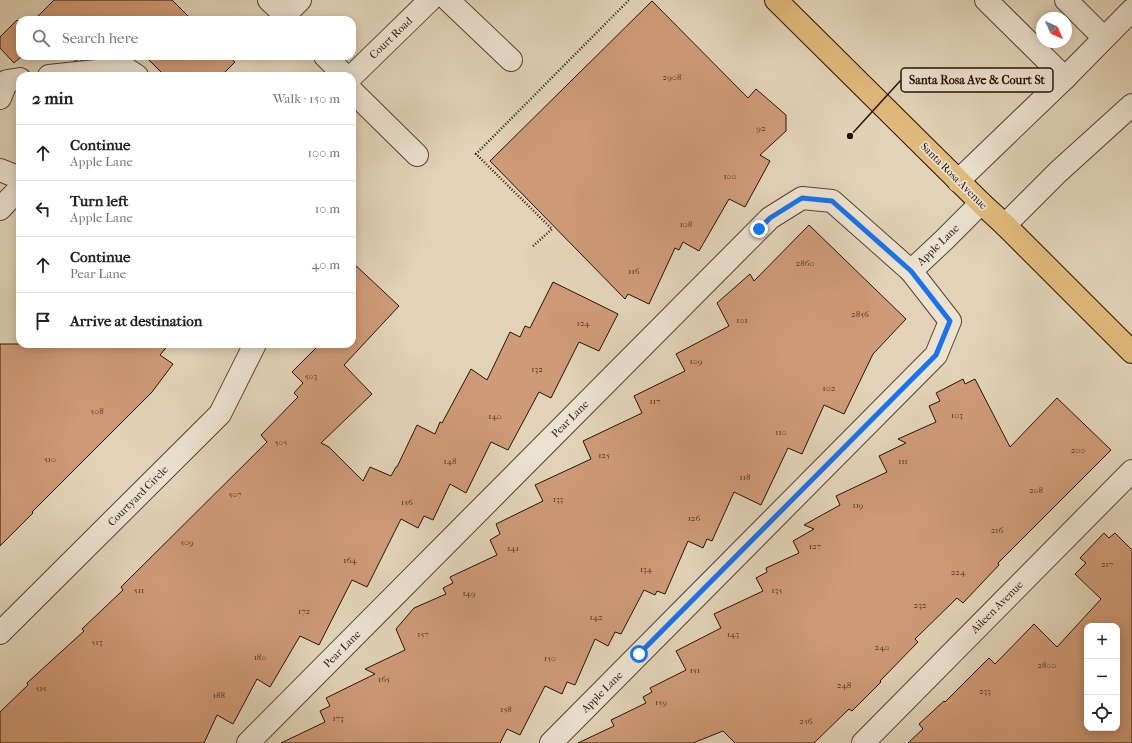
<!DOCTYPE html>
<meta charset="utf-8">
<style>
body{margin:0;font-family:"IM FELL French Canon",serif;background:#f6f6f6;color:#202124}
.controls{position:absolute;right:12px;bottom:12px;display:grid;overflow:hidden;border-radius:8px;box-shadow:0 2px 10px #0003}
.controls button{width:36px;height:36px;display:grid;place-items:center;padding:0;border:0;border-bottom:1px solid #e0e0e0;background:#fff;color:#202124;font:20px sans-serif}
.compass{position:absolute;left:1036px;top:12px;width:36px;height:36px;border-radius:50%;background:#fff;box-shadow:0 2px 10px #0003;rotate:135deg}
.stop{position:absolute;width:12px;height:12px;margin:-9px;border:3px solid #1a73e8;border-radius:50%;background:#fff}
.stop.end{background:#1a73e8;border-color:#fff;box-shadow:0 1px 4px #0008}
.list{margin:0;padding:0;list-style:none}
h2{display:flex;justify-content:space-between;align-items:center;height:52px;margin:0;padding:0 16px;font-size:17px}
h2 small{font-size:13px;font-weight:400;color:#757577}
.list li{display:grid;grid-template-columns:26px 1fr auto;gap:12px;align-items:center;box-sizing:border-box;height:56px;padding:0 16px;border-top:1px solid #e0e0e0}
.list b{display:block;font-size:15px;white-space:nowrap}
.list p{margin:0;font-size:13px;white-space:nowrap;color:#757577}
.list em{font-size:13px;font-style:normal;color:#757577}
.icon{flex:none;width:22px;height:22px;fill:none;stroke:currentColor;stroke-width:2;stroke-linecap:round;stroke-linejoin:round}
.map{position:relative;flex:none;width:1132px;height:743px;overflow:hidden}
.search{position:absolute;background:#fff;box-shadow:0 2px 10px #0003;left:16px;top:16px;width:340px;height:44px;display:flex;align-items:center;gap:10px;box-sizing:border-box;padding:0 14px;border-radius:12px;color:#757577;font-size:15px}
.panel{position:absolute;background:#fff;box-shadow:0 2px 10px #0003;left:16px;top:72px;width:340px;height:276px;border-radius:12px}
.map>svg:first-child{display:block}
</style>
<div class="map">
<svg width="1132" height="743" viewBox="0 0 1132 743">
<rect width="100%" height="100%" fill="#e2d3b8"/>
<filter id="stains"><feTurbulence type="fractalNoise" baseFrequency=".005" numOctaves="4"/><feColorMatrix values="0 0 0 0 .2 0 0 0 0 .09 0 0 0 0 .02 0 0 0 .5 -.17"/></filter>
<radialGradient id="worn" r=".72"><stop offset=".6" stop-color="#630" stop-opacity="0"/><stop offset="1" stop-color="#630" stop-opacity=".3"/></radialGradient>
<!-- building -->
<g fill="#cf9a77" stroke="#281405" fill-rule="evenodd">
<polygon points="54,0 172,0 192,20 34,20"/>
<polygon points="652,1 748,98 756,89 786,115 786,131 760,155 770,161 745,207 729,199 699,251 683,242 679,250 675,248 649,304 628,294 625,299 490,161"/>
<polygon points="17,20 20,23 20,56 22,56 14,63 0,48 0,37"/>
<polygon points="63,56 87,56 84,60 80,60 78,58 76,61 71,57 67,60"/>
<polygon points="145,56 228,56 235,62 221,76 165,76"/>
<polygon points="809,225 906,319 873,354 844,414 824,405 802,454 788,448 761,505 734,492 712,541 707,539 703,548 688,541 665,594 657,591 655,595 644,590 621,634 615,632 608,646 595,639 575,685 567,682 562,694 545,686 520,735 507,729 500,743 281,743 325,722 320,711 330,706 326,698 375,674 365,669 405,650 396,629 414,608 446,594 443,588 453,583 450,577 497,555 490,540 500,534 496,524 543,501 535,485 591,459 583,441 642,413 634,396 685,371 676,354 729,326 717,303 750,274 754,281"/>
<polygon points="352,262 399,306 344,365 372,394 321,443 329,447 363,481 370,467 391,476 396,467 397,467 417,425 435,434 440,422 442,423 471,369 487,380 510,332 520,337 525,326 530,328 553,282 618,314 599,351 579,342 551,398 539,392 508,450 491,442 466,493 450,484 433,520 424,516 418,528 401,519 367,587 352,580 319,645 300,636 270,687 257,679 233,724 217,715 204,743 0,743 0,712 28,685 27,683 84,631 82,629 123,590 121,587 267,442 261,435 298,397 294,393 303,383 292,372 320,344 352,344"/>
<polygon points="0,344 169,344 160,355 173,364 152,392 32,512 33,513 0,546"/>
<polygon points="963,379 965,384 975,379 1010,447 1057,398 1111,450 998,563 999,565 963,603 957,598 915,639 918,642 880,681 881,682 852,711 849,709 814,743 735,743 723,731 693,743 578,743 614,726 611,720 646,703 643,697 652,692 650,688 686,670 676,651 721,628 714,614 763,591 756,578 767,572 766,568 799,553 793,541 814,529 804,525 840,505 836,496 887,472 879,456 906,443 898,439 936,422 929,406 940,401 936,393"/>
<path d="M1104,533L1109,538L1115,533L1132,550V743H908L923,729L919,724L944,701L945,702L989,658L995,664L1034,624L1057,647L1101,599L1075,574L1086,563L1080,558ZM1087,626H1117V728H1087Z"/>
</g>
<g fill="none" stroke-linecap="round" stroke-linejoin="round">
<!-- minor casing -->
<g stroke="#564432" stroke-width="24">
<g id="minor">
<polyline points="269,0 285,15 300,0"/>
<polyline points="448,0 511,60"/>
<polyline points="1066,0 1104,38"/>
<polyline points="325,56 345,76"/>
<polyline points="49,76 125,68 137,76"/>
<polyline points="352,76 430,0"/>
<polyline points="1065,78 1132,10"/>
<polyline points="352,91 417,155"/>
<polyline points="0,98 7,81 20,79"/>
<polyline points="0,170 20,178"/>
<polyline points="958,181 1065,78 986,0"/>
<polyline points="0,209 20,188"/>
<polyline points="1005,225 1058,172 1132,105"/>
<polyline points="0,633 220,414 255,344"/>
<polyline points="248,743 770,218 802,198 832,201 911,271"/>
<polyline points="551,743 936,355 950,321 911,271 944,240 981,203"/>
<polyline points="863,743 1132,471"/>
</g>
</g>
<!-- major casing -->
<g stroke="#281405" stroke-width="24">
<polyline id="major" points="776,0 981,203 1005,225 1132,352"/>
</g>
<!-- path -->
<polyline stroke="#281405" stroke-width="2.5" stroke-dasharray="1 2" stroke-linecap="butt" points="533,246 552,229 476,154 629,0"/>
<!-- minor -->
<use href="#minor" stroke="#ece2d1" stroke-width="22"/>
<!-- major -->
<use href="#major" stroke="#e1ba7c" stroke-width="22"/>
</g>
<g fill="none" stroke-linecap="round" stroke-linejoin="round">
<!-- route -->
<polyline stroke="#1a73e8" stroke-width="5" points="639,654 936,355 950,321 911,271 832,201 802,198 770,218 759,229"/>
</g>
<g text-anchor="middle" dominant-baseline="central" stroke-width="3.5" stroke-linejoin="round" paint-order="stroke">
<!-- number labels -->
<g font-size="9" fill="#523622">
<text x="672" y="77">2908</text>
<text x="761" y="128">92</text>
<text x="730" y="176">100</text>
<text x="686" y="224">108</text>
<text x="805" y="263">2860</text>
<text x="634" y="271">116</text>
<text x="860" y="314">2856</text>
<text x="742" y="320">101</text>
<text x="583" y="323">124</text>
<text x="696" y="361">109</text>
<text x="537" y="369">132</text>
<text x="311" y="376">503</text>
<text x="829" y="388">102</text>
<text x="655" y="401">117</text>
<text x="97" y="411">508</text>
<text x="957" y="415">103</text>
<text x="495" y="416">140</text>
<text x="781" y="432">110</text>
<text x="281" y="442">505</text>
<text x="1078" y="450">200</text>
<text x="604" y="455">125</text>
<text x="50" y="459">510</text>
<text x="450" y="461">148</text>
<text x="903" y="461">111</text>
<text x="745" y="477">118</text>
<text x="1036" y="490">208</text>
<text x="235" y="494">507</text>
<text x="558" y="499">133</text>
<text x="407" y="502">156</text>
<text x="858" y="505">119</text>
<text x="694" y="518">126</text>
<text x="997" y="530">216</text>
<text x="187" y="542">509</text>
<text x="815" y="546">127</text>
<text x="513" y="548">141</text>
<text x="350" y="560">164</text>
<text x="1107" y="564">217</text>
<text x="646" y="569">134</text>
<text x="958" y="572">224</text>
<text x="139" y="590">511</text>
<text x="777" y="590">135</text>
<text x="469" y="593">149</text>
<text x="920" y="605">232</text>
<text x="304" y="611">172</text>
<text x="596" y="617">142</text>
<text x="423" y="634">157</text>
<text x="733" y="634">143</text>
<text x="97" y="642">513</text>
<text x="882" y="647">240</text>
<text x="260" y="657">180</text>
<text x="550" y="658">150</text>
<text x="1047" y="665">2800</text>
<text x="695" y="670">151</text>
<text x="384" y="679">165</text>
<text x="844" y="685">248</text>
<text x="41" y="688">515</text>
<text x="985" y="691">233</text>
<text x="219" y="695">188</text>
<text x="661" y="702">159</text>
<text x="506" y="709">158</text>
<text x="338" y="718">173</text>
<text x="806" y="721">256</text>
</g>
<!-- street labels -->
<g font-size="11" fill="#281405" stroke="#ece2d1">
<text transform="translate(391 38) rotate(-44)">Court Road</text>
<text transform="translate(954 176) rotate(45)">Santa Rosa Avenue</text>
<text transform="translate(938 245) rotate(-44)">Apple Lane</text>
<text transform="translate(570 419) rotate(-45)">Pear Lane</text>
<text transform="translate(138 496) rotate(-45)">Courtyard Circle</text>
<text transform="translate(997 607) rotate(-45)">Aileen Avenue</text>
<text transform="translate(342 649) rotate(-45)">Pear Lane</text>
<text transform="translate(602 692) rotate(-45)">Apple Lane</text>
</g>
</g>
<!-- callouts -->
<path fill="none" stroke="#281405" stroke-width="1.5" d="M850 136L901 80"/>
<circle fill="#281405" stroke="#ece2d1" stroke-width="1.5" cx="850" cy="136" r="4"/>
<rect fill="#ece2d1" stroke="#281405" stroke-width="1.5" x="901" y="68" width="152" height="24" rx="4"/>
<g font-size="12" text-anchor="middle" font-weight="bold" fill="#281405">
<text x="977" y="84">Santa Rosa Ave &amp; Court St</text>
</g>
<rect width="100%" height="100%" filter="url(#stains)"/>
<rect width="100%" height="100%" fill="url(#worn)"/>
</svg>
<div class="controls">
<button>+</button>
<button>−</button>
<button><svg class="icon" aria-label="locate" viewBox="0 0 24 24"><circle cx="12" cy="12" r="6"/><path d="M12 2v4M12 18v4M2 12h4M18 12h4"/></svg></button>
</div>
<svg class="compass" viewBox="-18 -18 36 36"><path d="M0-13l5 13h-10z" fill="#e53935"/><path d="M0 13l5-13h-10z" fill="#757577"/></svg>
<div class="stop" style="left:639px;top:654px"></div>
<div class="stop end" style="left:759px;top:229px"></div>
<div class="search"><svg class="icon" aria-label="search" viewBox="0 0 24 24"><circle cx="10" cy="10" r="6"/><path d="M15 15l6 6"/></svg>Search here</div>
<section class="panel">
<h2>2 min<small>Walk · 150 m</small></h2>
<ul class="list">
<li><svg class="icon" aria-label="ahead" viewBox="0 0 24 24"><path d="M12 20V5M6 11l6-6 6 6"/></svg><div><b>Continue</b><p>Apple Lane</p></div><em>100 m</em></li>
<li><svg class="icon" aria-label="left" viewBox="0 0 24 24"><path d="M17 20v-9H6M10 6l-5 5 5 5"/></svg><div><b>Turn left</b><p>Apple Lane</p></div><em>10 m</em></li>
<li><svg class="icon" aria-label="ahead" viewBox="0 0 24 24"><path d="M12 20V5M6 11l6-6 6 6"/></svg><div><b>Continue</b><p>Pear Lane</p></div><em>40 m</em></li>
<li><svg class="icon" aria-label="arrive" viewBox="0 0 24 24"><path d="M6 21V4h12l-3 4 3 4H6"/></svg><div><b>Arrive at destination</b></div></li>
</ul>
</section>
</div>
